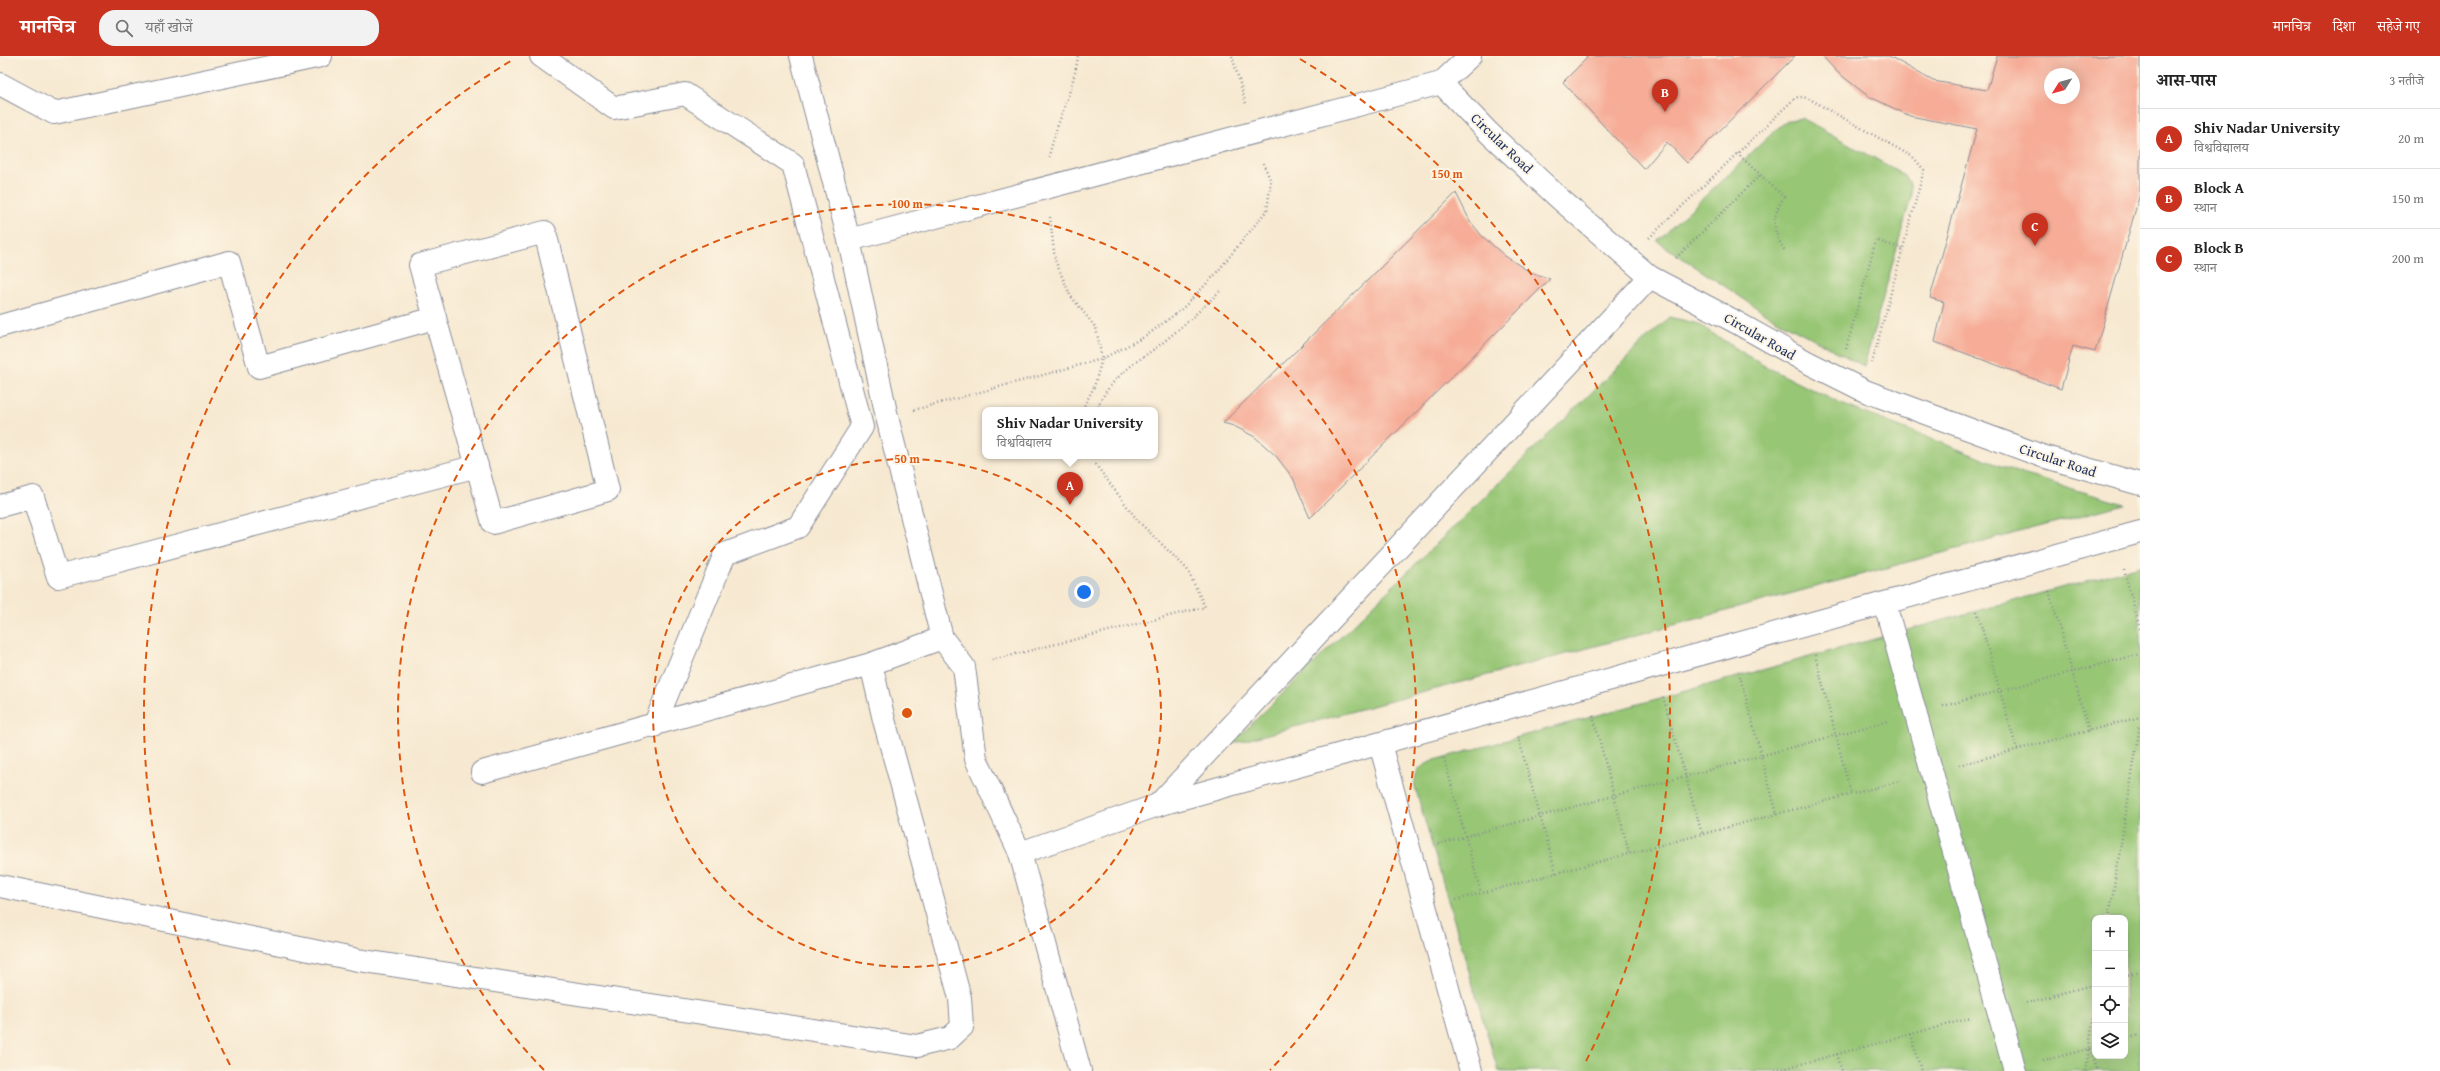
<!DOCTYPE html>
<html lang="hi">
<meta charset="utf-8">
<style>
body{margin:0;font-family:"Gentium Book Plus","Noto Serif Devanagari",serif;background:#f2f2f2;color:#222}
.controls{position:absolute;right:12px;bottom:12px;display:grid;overflow:hidden;border-radius:8px;box-shadow:0 4px 16px #0002}
.controls button{width:36px;height:36px;display:grid;place-items:center;padding:0;border:0;border-bottom:1px solid #e0e0e0;background:#fff;color:#222;font:20px sans-serif}
.compass{position:absolute;left:2044px;top:12px;width:36px;height:36px;border-radius:50%;background:#fff;box-shadow:0 4px 16px #0002;rotate:233deg}
.you{position:absolute;left:1084px;top:536px;width:14px;height:14px;margin:-10px;border:3px solid #fff;border-radius:50%;background:#1a73e8;box-shadow:0 0 0 6px #1a73e833}
.badge{display:grid;place-items:center;width:26px;height:26px;border-radius:50%;background:#c8321e;color:#fff;font-size:13px;font-weight:700}
.pin{position:absolute;translate:-50% -33px;filter:drop-shadow(0 1px 2px #0008)}
.pin::after{content:'';position:absolute;top:21px;width:14px;height:12px;background:inherit;clip-path:polygon(0 0,100% 0,50% 100%)}
.popup{position:absolute;left:982px;top:351px;width:176px;height:52px;box-sizing:border-box;display:grid;place-content:center;border-radius:8px;background:#fff;filter:drop-shadow(0 1px 3px #0005);font-size:13px;white-space:nowrap;color:#767676}
.popup b{font-size:15px;color:#222}
.popup::after{content:'';position:absolute;left:50%;top:100%;margin-left:-8px;border:8px solid transparent;border-top-color:#fff}
.list{margin:0;padding:0;list-style:none}
h2{display:flex;justify-content:space-between;align-items:center;height:52px;margin:0;padding:0 16px;font-size:17px}
h2 small{font-size:13px;font-weight:400;color:#767676}
.list li{display:grid;grid-template-columns:26px 1fr auto;gap:12px;align-items:center;box-sizing:border-box;height:60px;padding:0 16px;border-top:1px solid #e0e0e0}
.list b{display:block;font-size:15px;white-space:nowrap}
.list p{margin:0;font-size:13px;white-space:nowrap;color:#767676}
.list em{font-size:13px;font-style:normal;color:#767676}
.icon{flex:none;width:22px;height:22px;fill:none;stroke:currentColor;stroke-width:2;stroke-linecap:round;stroke-linejoin:round}
.map{position:relative;flex:none;width:2140px;height:1015px;overflow:hidden}
header{display:flex;align-items:center;gap:24px;box-sizing:border-box;height:56px;padding:0 20px;background:#c8321e;color:#fff}
header strong{font-size:19px}
nav{display:flex;gap:22px;margin-inline-start:auto;font-size:14px}
.search{width:280px;height:36px;background:#f2f2f2;display:flex;align-items:center;gap:10px;box-sizing:border-box;padding:0 14px;border-radius:16px;color:#767676;font-size:15px}
main{display:flex}
aside{flex:1;background:#fff}
.map>svg:first-child{display:block}
</style>
<header>
<strong>मानचित्र</strong>
<div class="search"><svg class="icon" aria-label="search" viewBox="0 0 24 24"><circle cx="10" cy="10" r="6"/><path d="M15 15l6 6"/></svg>यहाँ खोजें</div>
<nav><a>मानचित्र</a><a>दिशा</a><a>सहेजे गए</a></nav>
</header>
<main>
<div class="map">
<svg width="2140" height="1015" viewBox="0 0 2140 1015">
<rect width="100%" height="100%" fill="#fcf5e5"/>
<filter id="ink" filterUnits="userSpaceOnUse"><feTurbulence type="fractalNoise" baseFrequency=".025" numOctaves="2"/><feDisplacementMap in="SourceGraphic" scale="8" xChannelSelector="R" yChannelSelector="G"/><feConvolveMatrix kernelMatrix="1 2 1 2 8 2 1 2 1" color-interpolation-filters="sRGB"/></filter>
<filter id="wash" filterUnits="userSpaceOnUse"><feTurbulence type="fractalNoise" baseFrequency=".012" numOctaves="4" result="noise"/><feDisplacementMap in="SourceGraphic" scale="16" xChannelSelector="R" yChannelSelector="G"/><feGaussianBlur stdDeviation="0.9" result="paint"/><feColorMatrix in="noise" values="0 0 0 0 0 0 0 0 0 0 0 0 0 0 0 0 0 1.4 0 .05"/><feComposite in="paint" operator="in"/></filter>
<g filter="url(#wash)">
<rect width="100%" height="100%" fill="#f7e9d1"/>
<!-- green -->
<g fill="#97c675" stroke="#597a6a" fill-rule="evenodd">
<polygon points="1802,62 1905,119 1910,128 1911,141 1864,310 1766,258 1657,185 1780,70 1789,64"/>
<polygon points="1669,261 1696,267 1761,308 1839,347 2019,417 2124,448 1231,688"/>
<path d="M2140,510V1015H1498L1415,731C1414,715 1420,710 1435,704ZM2095,862H2125V1000H2095Z"/>
</g>
<g id="blocks">
<!-- building -->
<g fill="#f6ac96" fill-rule="evenodd">
<polygon points="1586,0 1795,0 1687,107 1667,86 1644,113 1563,26 1587,2"/>
<path d="M1822,0H1889L1933,25L1987,34L1997,0H2140V138L2095,296L2073,290L2061,333L1935,286L1944,246L1930,242L1977,73L1910,60L1868,40L1837,16ZM2050,18H2074V42H2050Z"/>
<polygon points="1456,137 1470,165 1482,180 1505,200 1528,215 1550,223 1310,462 1293,422 1276,400 1255,381 1234,370 1223,367"/>
</g>
</g>
</g>
<g filter="url(#ink)">
<use href="#blocks" fill-opacity="0" stroke="#898c98" stroke-width="1"/>
<g fill="none" stroke-linecap="round" stroke-linejoin="round">
<!-- minor casing -->
<g stroke="#898c98" stroke-width="24">
<g id="minor">
<polyline points="541,0 614,52 685,38 793,108 862,371 798,471 725,498 654,670"/>
<polyline points="801,0 849,184 887,361 942,582 964,611 976,703 1020,797 1080,1015"/>
<polyline points="1441,27 1489,77 1560,143 1650,221 1732,264 1807,306 1865,335 2042,400 2140,428"/>
<polyline points="0,28 54,57 321,0"/>
<polygon points="545,176 608,434 493,467 420,209"/>
<polyline points="849,184 1441,27 1470,0"/>
<polyline points="0,270 229,206 259,311 435,262"/>
<polyline points="0,450 33,441 58,521 477,410"/>
<polyline points="1885,548 2015,1015"/>
<polyline points="1380,688 1471,1015"/>
<polyline points="482,716 871,608 942,582"/>
<polyline points="1158,749 1650,221"/>
<polyline points="1020,797 1158,749 2140,476"/>
<polyline points="0,830 358,904 917,990 950,982 962,971 960,942 884,664 871,608"/>
</g>
</g>
<!-- path -->
<g stroke="#898c98" stroke-width="2.5" stroke-dasharray="1 3" stroke-linecap="butt">
<polyline points="1232,0 1246,48"/>
<path d="M1737,97L1784,141C1771,161 1772,175 1785,195"/>
<path d="M1049,101C1056,67 1074,33 1078,0"/>
<polyline points="1050,161 1055,204 1070,239 1096,272 1102,303 1094,331 1082,354"/>
<path d="M1649,182L1795,42C1804,39 1812,44 1820,49L1913,101L1924,114L1872,307"/>
<polyline points="1676,202 1760,119"/>
<polyline points="1846,293 1876,184 1903,193"/>
<polyline points="914,354 1102,303 1146,280 1182,253 1214,220 1267,154 1271,125 1262,105"/>
<path d="M1096,354C1111,320 1133,309 1161,288C1182,271 1201,254 1220,235"/>
<polyline points="2124,514 2140,573"/>
<polyline points="2049,535 2089,675"/>
<polyline points="1977,555 2017,694"/>
<polyline points="1815,599 1851,738"/>
<polyline points="992,604 1205,551 1187,513 1138,465 1096,409 1095,400"/>
<polyline points="1740,620 1777,758"/>
<polyline points="1663,641 1702,778"/>
<polyline points="1943,650 2140,598"/>
<polyline points="1593,660 1629,797"/>
<polyline points="1518,681 1556,817"/>
<polyline points="1444,702 1481,837"/>
<polyline points="1959,709 2140,661"/>
<polyline points="1438,788 1888,665"/>
<polyline points="1456,844 1904,724"/>
<polyline points="2109,862 2140,669"/>
<polyline points="2125,920 2140,916"/>
<polyline points="2026,947 2095,928"/>
<polyline points="1911,978 1921,1015"/>
<polyline points="2125,983 2140,979"/>
<polyline points="2089,993 2097,1015"/>
<polyline points="1837,998 1842,1015"/>
<polyline points="2043,1005 2095,991"/>
<polyline points="1775,1015 1971,962"/>
<polyline points="2085,1015 2095,953"/>
</g>
<!-- minor -->
<use href="#minor" stroke="#fff" stroke-width="22"/>
</g>
</g>
<!-- distance rings -->
<g fill="none" stroke="#de5710" stroke-width="2" stroke-dasharray="7 5">
<circle cx="907" cy="657" r="254"/>
<path d="M544 1014A509 509 0 1 1 1270 1014"/>
<path d="M230 1009A763 763 0 0 1 514 3M1300 3A763 763 0 0 1 1584 1009"/>
</g>
<g text-anchor="middle" dominant-baseline="central" stroke-width="4" stroke-linejoin="round" paint-order="stroke">
<!-- street labels -->
<g font-size="14" fill="#1b2f5e" stroke="#fcf5e5">
<text transform="translate(1502 87) rotate(44)">Circular Road</text>
<text transform="translate(1760 280) rotate(30)">Circular Road</text>
<text transform="translate(2058 404) rotate(18)">Circular Road</text>
</g>
</g>
<circle cx="907" cy="657" r="6" fill="#de5710" stroke="#fcf5e5" stroke-width="2"/>
<g font-size="12" text-anchor="middle" font-weight="bold" fill="#de5710" stroke="#fcf5e5" stroke-width="4" stroke-linejoin="round" paint-order="stroke">
<text x="1447" y="122">150 m</text>
<text x="907" y="152">100 m</text>
<text x="907" y="407">50 m</text>
</g>
</svg>
<div class="controls">
<button>+</button>
<button>−</button>
<button><svg class="icon" aria-label="locate" viewBox="0 0 24 24"><circle cx="12" cy="12" r="6"/><path d="M12 2v4M12 18v4M2 12h4M18 12h4"/></svg></button>
<button><svg class="icon" aria-label="layers" viewBox="0 0 24 24"><path d="M12 4l9 5-9 5-9-5zM3 14l9 5 9-5"/></svg></button>
</div>
<svg class="compass" viewBox="-18 -18 36 36"><path d="M0-13l5 13h-10z" fill="#e53935"/><path d="M0 13l5-13h-10z" fill="#767676"/></svg>
<div class="you"></div>
<div class="pin badge" style="left:1070px;top:449px">A</div>
<div class="popup"><b>Shiv Nadar University</b>विश्वविद्यालय</div>
<div class="pin badge" style="left:1665px;top:56px">B</div>
<div class="pin badge" style="left:2035px;top:190px">C</div>
</div>
<aside>
<h2>आस-पास<small>3 नतीजे</small></h2>
<ul class="list">
<li><span class="badge">A</span><div><b>Shiv Nadar University</b><p>विश्वविद्यालय</p></div><em>20 m</em></li>
<li><span class="badge">B</span><div><b>Block A</b><p>स्थान</p></div><em>150 m</em></li>
<li><span class="badge">C</span><div><b>Block B</b><p>स्थान</p></div><em>200 m</em></li>
</ul>
</aside>
</main>
